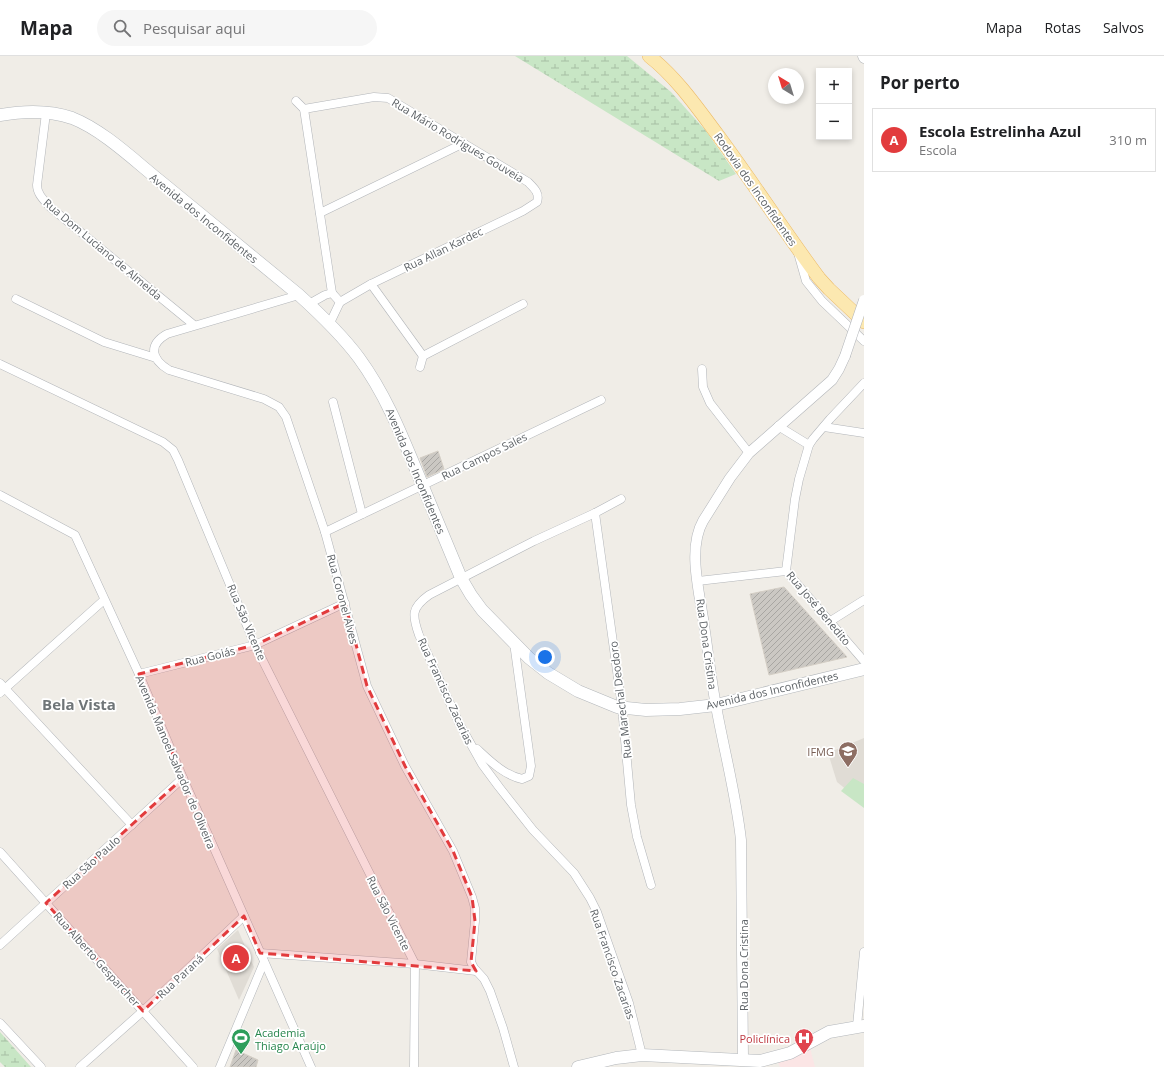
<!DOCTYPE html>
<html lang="pt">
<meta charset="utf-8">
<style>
body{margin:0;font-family:"Open Sans",sans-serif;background:#f6f6f6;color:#202124}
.controls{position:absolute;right:12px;top:12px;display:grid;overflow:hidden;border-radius:0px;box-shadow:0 2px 6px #0003}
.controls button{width:36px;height:36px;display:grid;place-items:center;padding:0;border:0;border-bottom:1px solid #e0e0e0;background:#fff;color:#202124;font:20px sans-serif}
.compass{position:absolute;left:768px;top:12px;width:36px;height:36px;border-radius:50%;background:#fff;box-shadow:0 2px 6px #0003;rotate:322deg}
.you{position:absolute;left:545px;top:601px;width:14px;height:14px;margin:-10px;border:3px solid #fff;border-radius:50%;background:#1a73e8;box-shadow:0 0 0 6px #1a73e833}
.badge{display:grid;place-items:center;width:26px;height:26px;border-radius:50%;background:#e23b3d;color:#fff;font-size:13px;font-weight:700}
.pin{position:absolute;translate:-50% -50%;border:2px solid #fff;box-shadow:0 1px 4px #0006}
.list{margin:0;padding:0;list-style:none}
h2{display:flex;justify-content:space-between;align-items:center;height:52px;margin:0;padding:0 16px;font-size:17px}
h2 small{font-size:13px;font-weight:400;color:#757577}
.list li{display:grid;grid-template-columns:26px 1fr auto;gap:12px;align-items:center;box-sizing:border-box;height:64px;margin:0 8px 8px;padding:0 8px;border:1px solid #e0e0e0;border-radius:0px}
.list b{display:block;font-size:15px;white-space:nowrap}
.list p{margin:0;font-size:13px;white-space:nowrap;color:#757577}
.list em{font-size:13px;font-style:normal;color:#757577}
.icon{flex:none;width:22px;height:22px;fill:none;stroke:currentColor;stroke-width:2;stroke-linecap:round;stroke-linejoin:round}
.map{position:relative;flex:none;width:864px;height:1011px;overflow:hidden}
header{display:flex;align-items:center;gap:24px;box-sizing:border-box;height:56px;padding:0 20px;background:#fff;border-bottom:1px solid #e0e0e0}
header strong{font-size:19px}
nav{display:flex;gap:22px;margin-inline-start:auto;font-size:14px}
.search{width:280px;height:36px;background:#f6f6f6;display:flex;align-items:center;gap:10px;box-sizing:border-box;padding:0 14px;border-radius:22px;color:#757577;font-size:15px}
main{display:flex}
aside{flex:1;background:#fff}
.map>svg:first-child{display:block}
</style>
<header>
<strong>Mapa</strong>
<div class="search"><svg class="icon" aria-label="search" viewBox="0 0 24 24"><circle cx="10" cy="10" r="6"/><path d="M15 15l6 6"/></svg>Pesquisar aqui</div>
<nav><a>Mapa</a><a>Rotas</a><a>Salvos</a></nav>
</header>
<main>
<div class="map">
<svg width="864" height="1011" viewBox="0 0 864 1011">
<defs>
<pattern id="wetland-marsh" width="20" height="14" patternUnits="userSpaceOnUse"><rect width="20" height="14" fill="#c8e6c5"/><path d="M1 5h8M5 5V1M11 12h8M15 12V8" fill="none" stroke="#a6bea4"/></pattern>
<pattern id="building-hatch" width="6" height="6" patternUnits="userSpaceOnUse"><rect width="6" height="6" fill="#cbc8c3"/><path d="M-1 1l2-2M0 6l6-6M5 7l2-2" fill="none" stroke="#a8a6a2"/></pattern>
</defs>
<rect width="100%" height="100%" fill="#f0ede7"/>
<!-- education -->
<g fill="#e0dcd5">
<polygon points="864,682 864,748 837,726 828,697"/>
<polygon points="238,874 254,911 239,944 217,893"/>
</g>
<!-- medical -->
<polygon fill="#fbe5e5" points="810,992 815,1011 780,1011 778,1007"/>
<!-- wetland -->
<g fill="url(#wetland-marsh)">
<polygon points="515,0 627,0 671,36 706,75 736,118 719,125"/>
<polygon points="0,976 31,1011 5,1011 0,1006"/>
</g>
<!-- green -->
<polygon fill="#c8e6c5" points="853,722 864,728 864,752 841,735"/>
<!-- building -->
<g fill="url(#building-hatch)" stroke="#d4cec5">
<polygon points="438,395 444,413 427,421 420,402"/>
<polygon points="784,531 847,601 769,619 750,538"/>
<polygon points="236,994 258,1004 256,1011 230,1011"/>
</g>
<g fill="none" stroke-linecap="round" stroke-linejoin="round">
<!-- minor casing -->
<g stroke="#b2b5b9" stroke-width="9">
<g id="minor">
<polyline points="296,45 304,53 332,237"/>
<path d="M304,53L374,41L388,42L528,126C534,132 540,137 537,146L523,155L371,228L340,246"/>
<path d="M46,57L37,129C37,138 44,144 50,151L194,269"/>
<polyline points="320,157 464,87"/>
<polyline points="798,197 806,225 822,245 864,285"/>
<polyline points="371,228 423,300"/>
<path d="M299,239L167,278C148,289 151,303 169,314L264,343L279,351L286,361L325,476L367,630L405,710L453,795L472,841L475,852V865L471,906L474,912L484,923L490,935L503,972L514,1011"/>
<polyline points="16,243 104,286 156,302"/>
<polyline points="309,248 325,239 332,237 340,246 329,269"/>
<polyline points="0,308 163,386 173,394 178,404 255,589 415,908 414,1011"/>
<polyline points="420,311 423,300 523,248"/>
<polyline points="702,313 703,331 710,347 749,397"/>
<polyline points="864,327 830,363 813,383 809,389 799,423 795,443 786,515 864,605"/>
<polyline points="333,346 362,458"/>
<polyline points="778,370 809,389"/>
<polyline points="824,371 864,377"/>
<polyline points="0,439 75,479 139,618 183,722 311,1011"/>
<path d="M621,443L595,457L534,485L429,539C411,552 412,559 419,579L459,667L482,708L499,731L533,774L574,817L590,842L597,856L629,947L642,999"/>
<polyline points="595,457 622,651 631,749 637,781 651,829"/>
<polyline points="325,476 601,344"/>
<polyline points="698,525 786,515"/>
<polyline points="829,566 864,544"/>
<polyline points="139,618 255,589 345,547"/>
<polyline points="0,627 132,769"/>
<polyline points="0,637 104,544"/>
<path d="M477,693C490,705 504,719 522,723L529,720L531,710L514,587"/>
<polyline points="0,796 193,1011"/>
<polyline points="0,889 183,722"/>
<polyline points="260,897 415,908 476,915"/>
<polyline points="0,967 41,1011"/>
<polyline points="857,970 864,896"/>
<polyline points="80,1011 143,955 244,860"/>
<polyline points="220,1011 264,906"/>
</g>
</g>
<!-- tertiary casing -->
<g stroke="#b2b5b9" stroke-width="11">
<g id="tertiary">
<polyline points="863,0 864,2"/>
<path d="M743,1003L741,784C736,739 724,694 716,650C711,623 708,596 704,569C700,538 687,493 703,465L730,422L749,397L832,324L839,313L845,300"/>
</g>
</g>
<!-- secondary casing -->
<g stroke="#b3b7bb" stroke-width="13">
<g id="secondary">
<path d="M0,59C23,55 49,54 72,62C103,74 135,105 160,125C206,163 253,201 299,239C320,258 342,279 359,302C386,339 402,380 419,421C433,455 447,488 461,522L471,539L482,554L529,602L548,617L578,635L617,651L646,654L680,653L716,649L864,613"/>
<polyline points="578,1011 616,1002 642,999 760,1005 790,997 829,976 864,970"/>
</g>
</g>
<!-- primary casing -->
<g stroke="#ecb964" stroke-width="14">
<path id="primary" d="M649,0C676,21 696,50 717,78C752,125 784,175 819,222L829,233L864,266"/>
</g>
<!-- minor -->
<use href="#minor" stroke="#fff" stroke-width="8"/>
<!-- tertiary -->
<use href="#tertiary" stroke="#fff" stroke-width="10"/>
<!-- secondary -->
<use href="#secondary" stroke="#fff" stroke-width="12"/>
<!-- primary -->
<use href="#primary" stroke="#fce8b0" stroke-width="13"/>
<!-- tertiary-bridge casing -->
<g stroke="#b2b5b9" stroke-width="11" stroke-linecap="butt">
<polyline id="tertiary-bridge" points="845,300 864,244"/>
</g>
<!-- tertiary-bridge -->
<use href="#tertiary-bridge" stroke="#fff" stroke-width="10"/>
</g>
<!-- marked area -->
<path fill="#e23b3d" fill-opacity="0.2" stroke="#e23b3d" stroke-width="3" stroke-dasharray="8 5" stroke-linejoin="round" d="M345,547L367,630L405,710L453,795L472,841L475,865L471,906L476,915L260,897L244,860L143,955L46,847L183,722L139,618L255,589Z"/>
<!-- icons -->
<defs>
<g id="university-pin" transform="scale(1)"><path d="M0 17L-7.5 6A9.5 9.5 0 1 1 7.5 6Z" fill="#8d6e63" stroke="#fff"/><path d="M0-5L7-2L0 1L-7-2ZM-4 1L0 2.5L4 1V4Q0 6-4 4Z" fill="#fff"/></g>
<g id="stadium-pin" transform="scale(1)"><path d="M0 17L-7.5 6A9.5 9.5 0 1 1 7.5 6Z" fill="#2e9e5b" stroke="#fff"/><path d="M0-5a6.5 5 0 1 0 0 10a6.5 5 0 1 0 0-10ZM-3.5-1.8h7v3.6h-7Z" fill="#fff"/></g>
<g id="hospital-pin" transform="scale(1)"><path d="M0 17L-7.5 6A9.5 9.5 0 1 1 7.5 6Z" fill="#e0444e" stroke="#fff"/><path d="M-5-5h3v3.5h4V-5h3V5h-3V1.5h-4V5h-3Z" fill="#fff"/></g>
</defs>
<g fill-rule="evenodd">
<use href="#university-pin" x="848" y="695"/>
<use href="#stadium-pin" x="241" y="982"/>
<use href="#hospital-pin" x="804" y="982"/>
</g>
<g text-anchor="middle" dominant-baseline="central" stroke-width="3.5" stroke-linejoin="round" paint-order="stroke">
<!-- street labels -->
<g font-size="11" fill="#5e6367" stroke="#fff">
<text transform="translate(458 84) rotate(31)">Rua Mário Rodrigues Gouveia</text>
<text transform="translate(756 133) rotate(55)">Rodovia dos Inconfidentes</text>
<text transform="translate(204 162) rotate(39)">Avenida dos Inconfidentes</text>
<text transform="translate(103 193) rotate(40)">Rua Dom Luciano de Almeida</text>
<text transform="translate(443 193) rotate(-26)">Rua Allan Kardec</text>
<text transform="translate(484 400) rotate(-26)">Rua Campos Sales</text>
<text transform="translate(416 415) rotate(67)">Avenida dos Inconfidentes</text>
<text transform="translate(343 543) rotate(75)">Rua Coronel Alves</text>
<text transform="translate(819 552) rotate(50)">Rua José Benedito</text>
<text transform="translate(247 566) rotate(67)">Rua São Vicente</text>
<text transform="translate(707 588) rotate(82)">Rua Dona Cristina</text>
<text transform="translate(210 600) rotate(-14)">Rua Goiás</text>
<text transform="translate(772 634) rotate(-13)">Avenida dos Inconfidentes</text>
<text transform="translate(446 635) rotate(65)">Rua Francisco Zacarias</text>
<text transform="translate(620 644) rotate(-97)">Rua Marechal Deodoro</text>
<text transform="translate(176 706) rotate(67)">Avenida Manoel Salvador de Oliveira</text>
<text transform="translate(91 806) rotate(-42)">Rua São Paulo</text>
<text transform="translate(389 857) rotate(63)">Rua São Vicente</text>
<text transform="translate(97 903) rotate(48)">Rua Alberto Gesparcher</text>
<text transform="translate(613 908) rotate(71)">Rua Francisco Zacarias</text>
<text transform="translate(743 909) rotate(-90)">Rua Dona Cristina</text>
<text transform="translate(180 920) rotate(-43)">Rua Paraná</text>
</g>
<!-- education labels -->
<g font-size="11" fill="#785e54" stroke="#fff" text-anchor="end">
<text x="834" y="695">IFMG</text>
</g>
<!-- leisure labels -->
<g font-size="11" fill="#27864d" stroke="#fff" text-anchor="start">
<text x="255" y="976">Academia<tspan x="255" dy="13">Thiago Araújo</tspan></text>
</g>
<!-- health labels -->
<g font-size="11" fill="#be3a42" stroke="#fff" text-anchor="end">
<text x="790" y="982">Policlínica</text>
</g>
<!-- district labels -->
<g font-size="15" font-weight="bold" fill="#6f7578" stroke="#fff">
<text x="79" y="648">Bela Vista</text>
</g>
</g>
</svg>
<div class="controls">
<button>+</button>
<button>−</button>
</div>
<svg class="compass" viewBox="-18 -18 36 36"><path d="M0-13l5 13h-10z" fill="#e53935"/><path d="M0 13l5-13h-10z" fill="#757577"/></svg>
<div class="you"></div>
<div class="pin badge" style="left:236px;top:902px">A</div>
</div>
<aside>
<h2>Por perto<small></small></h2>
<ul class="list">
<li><span class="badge">A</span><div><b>Escola Estrelinha Azul</b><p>Escola</p></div><em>310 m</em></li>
</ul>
</aside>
</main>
